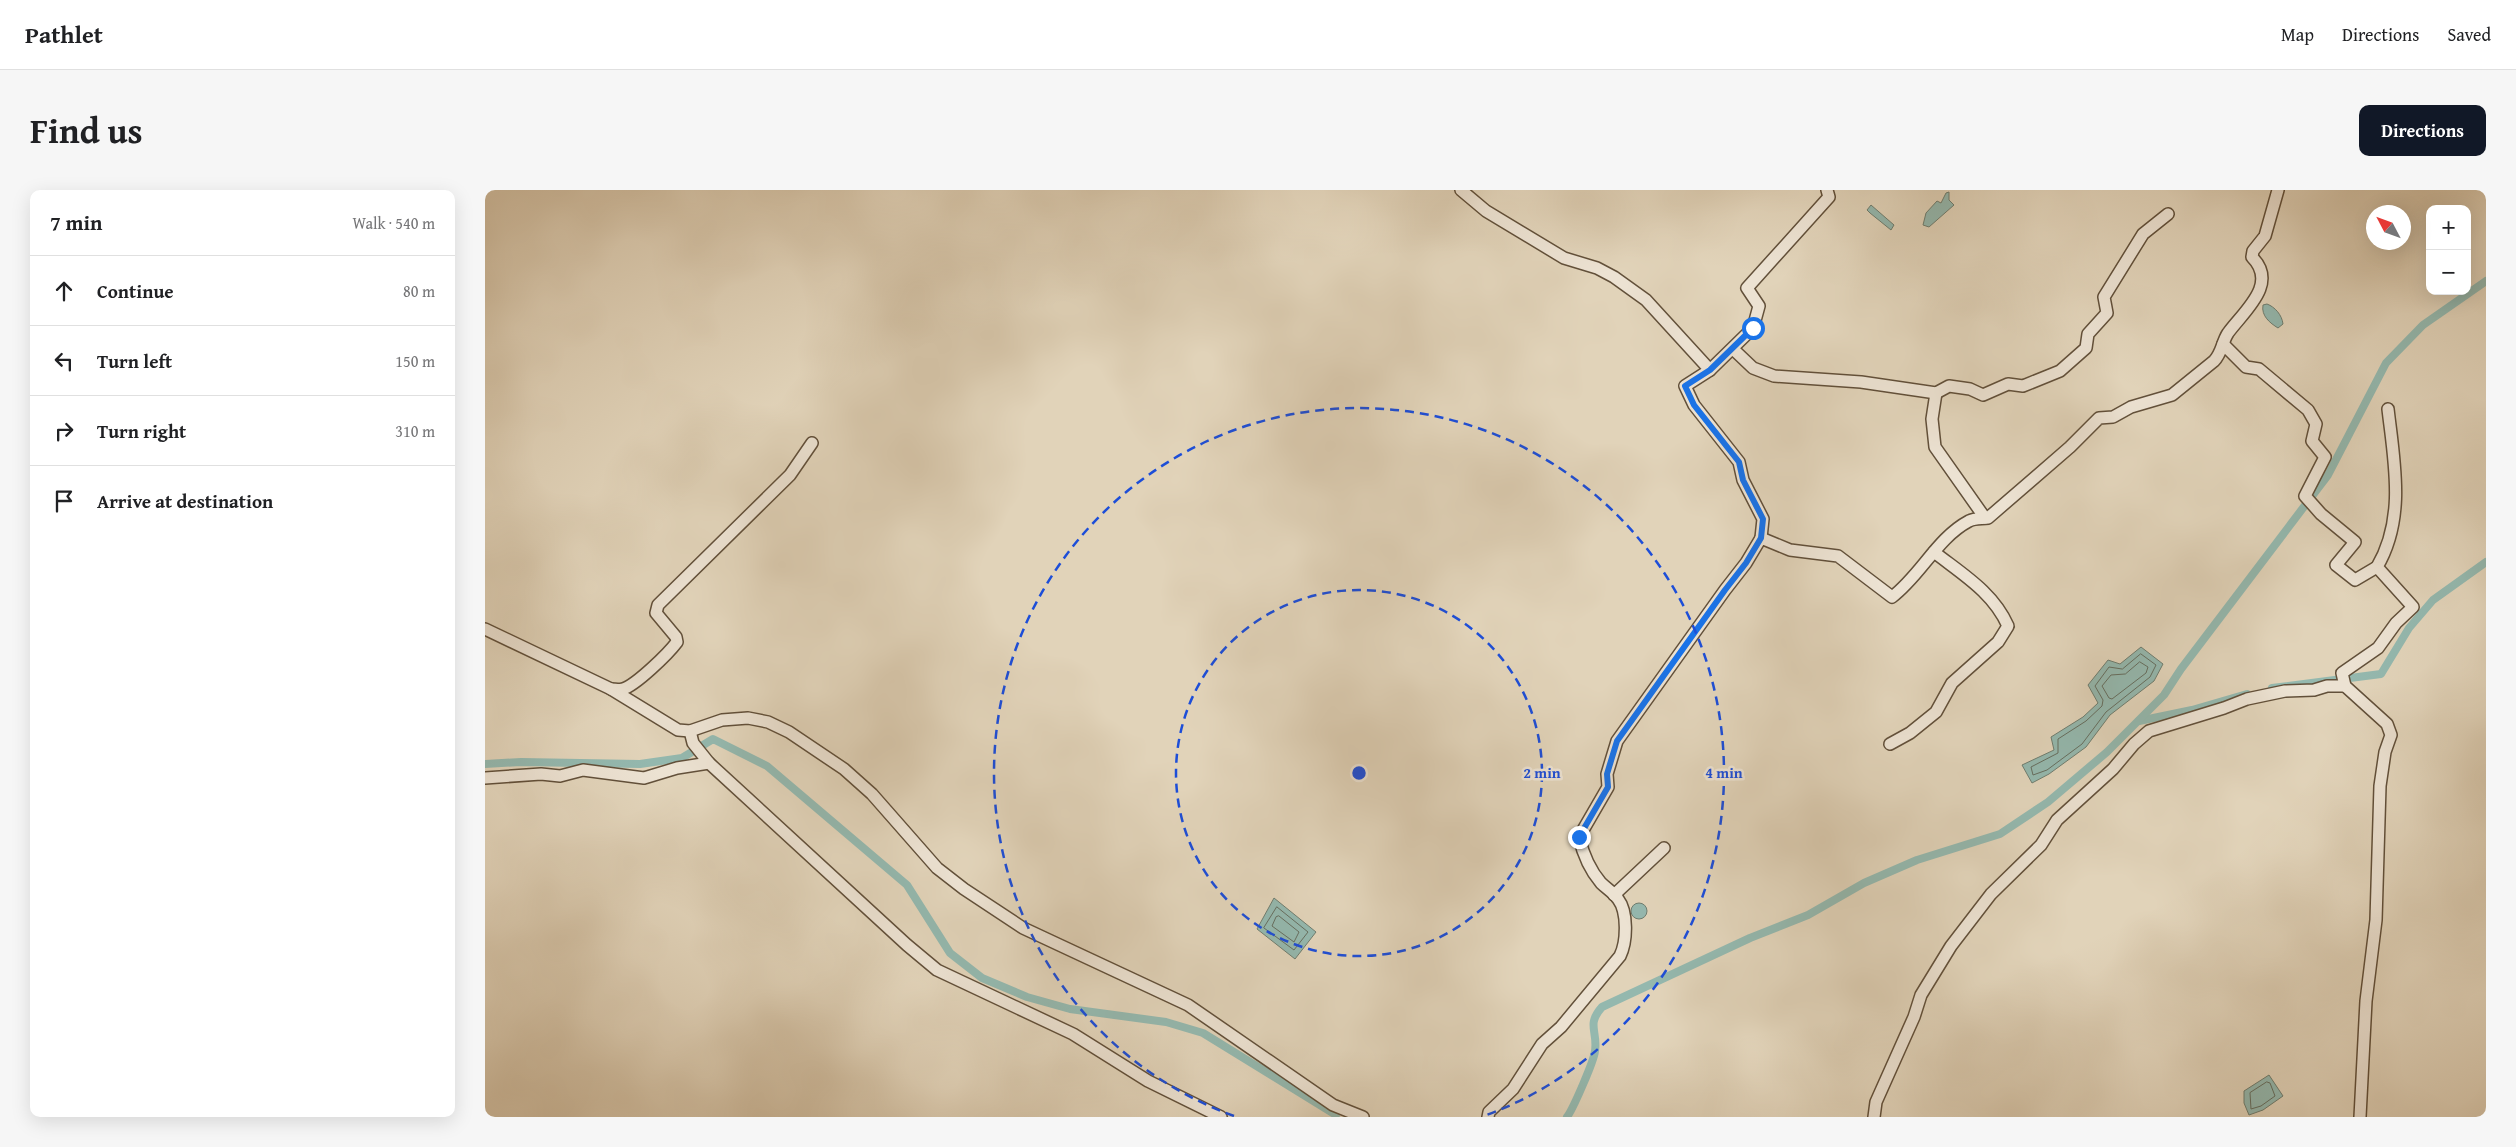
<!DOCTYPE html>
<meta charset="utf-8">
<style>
body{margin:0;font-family:"Gentium Book Plus",serif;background:#f6f6f6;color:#202124}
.controls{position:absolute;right:15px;top:15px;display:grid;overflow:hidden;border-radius:10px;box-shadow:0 5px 20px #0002}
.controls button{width:45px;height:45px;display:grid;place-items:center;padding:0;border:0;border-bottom:1px solid #e0e0e0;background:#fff;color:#202124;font:25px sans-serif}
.compass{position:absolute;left:1881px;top:15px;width:45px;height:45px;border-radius:50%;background:#fff;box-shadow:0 5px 20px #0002;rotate:311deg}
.stop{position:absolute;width:15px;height:15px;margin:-11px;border:4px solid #1a73e8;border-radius:50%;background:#fff}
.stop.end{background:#1a73e8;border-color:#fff;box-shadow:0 1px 5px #0008}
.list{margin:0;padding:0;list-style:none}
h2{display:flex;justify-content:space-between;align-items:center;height:65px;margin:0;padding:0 20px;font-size:21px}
h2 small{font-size:16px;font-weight:400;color:#757577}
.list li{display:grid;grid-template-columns:32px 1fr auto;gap:15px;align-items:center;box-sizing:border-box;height:70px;padding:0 20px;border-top:1px solid #e0e0e0}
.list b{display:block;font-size:19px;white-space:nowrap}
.list em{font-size:16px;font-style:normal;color:#757577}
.icon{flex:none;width:28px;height:28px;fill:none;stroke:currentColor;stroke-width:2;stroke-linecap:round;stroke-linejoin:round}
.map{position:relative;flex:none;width:2001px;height:927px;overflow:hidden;border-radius:10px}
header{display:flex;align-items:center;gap:30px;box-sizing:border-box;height:70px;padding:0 25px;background:#fff;border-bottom:1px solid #e0e0e0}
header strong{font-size:24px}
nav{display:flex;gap:28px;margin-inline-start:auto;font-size:18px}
.intro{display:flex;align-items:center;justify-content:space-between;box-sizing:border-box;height:120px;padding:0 30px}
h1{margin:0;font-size:35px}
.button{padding:12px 22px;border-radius:10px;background:#111827;color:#fff;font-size:18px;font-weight:700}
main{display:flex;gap:30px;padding:0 30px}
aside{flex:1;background:#fff;border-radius:10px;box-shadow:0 5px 20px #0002}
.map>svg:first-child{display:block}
</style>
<header>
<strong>Pathlet</strong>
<nav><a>Map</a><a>Directions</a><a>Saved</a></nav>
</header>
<div class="intro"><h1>Find us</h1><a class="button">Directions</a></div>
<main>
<aside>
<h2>7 min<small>Walk · 540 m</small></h2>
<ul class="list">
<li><svg class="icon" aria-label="ahead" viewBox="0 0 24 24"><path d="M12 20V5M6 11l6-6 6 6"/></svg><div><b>Continue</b></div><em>80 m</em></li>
<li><svg class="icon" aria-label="left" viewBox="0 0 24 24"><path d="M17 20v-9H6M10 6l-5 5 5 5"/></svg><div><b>Turn left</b></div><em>150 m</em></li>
<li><svg class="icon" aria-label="right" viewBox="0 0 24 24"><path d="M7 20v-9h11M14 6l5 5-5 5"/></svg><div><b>Turn right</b></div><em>310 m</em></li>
<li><svg class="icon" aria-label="arrive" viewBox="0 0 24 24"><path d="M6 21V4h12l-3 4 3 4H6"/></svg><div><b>Arrive at destination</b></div></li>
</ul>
</aside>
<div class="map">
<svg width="2001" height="927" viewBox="0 0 2001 927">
<rect width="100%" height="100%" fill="#e1d3b9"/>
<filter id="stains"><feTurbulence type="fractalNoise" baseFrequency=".004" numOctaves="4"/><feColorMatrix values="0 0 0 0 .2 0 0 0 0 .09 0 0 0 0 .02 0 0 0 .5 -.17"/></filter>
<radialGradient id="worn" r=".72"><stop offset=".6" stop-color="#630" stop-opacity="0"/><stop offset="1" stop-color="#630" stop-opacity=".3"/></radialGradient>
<!-- water -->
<g fill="#94b8ae" stroke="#6f7d6f">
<polygon points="1464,2 1464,10 1469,15 1444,37 1438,35 1441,23 1452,11 1456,13 1461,3"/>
<polygon points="1386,15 1409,35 1406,40 1385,23 1382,20"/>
<path d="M1782,114C1790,117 1797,125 1798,134L1793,138C1785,133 1776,126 1778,115Z"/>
<polygon points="1656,457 1678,474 1669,491 1625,525 1601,557 1564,584 1547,593 1537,575 1569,560 1566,547 1598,527 1613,513 1603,495 1623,470 1635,474"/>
<polygon points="789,708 831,742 810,769 772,739"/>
<circle cx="1154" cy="721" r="8"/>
<polygon points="1784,885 1798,906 1778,920 1764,925 1759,913 1759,901"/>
</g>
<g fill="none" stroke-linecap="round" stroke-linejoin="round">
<!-- shore -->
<g stroke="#666e5f" stroke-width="1">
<polygon points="1656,464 1671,475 1665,487 1621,522 1597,554 1562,580 1548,585 1546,577 1573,563 1573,549 1601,531 1617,516 1618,510 1610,496 1624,477 1637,479"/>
<polygon points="1655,472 1663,477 1661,483 1627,509 1624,508 1617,496 1626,485 1640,484"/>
<polygon points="792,717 823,742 809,760 779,738"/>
<polygon points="794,726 814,742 809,752 787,736 791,727"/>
<polygon points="1782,892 1785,893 1790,906 1776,916 1766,919 1765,903"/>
</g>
<!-- canal -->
<g stroke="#94b8ae" stroke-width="8">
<polyline points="1787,498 1896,484 1924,438 1948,410 2001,372"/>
<polyline points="1654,531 1707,520 1762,504"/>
<polyline points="0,574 36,572 155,574 197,568 228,549 282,576 422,695 465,763 497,788 542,807 585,819 681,832 718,843 851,925"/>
<path d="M1082,927C1088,919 1109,871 1110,861C1113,841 1101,835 1117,817L1265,748L1323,725L1379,693L1432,670L1515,644L1563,612L1622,562L1679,505L1696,479L1843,285L1901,173L1938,135L2001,91"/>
</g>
<!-- minor casing -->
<g stroke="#62503a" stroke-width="14">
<g id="minor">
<polyline points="976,0 1001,21 1079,68 1112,78 1129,87 1161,110 1225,180"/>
<polyline points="1738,154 1761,177 1774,179 1823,220 1831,234 1827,251 1840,267 1820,306 1836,324 1870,352 1851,375 1870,390 1892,377"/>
<polyline points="1248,159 1268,178 1289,186 1376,192 1451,203 1464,196 1485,199 1498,205 1523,194 1538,196 1575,181 1601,158 1603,144 1622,123 1619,107 1658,44 1683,24"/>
<polyline points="1451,203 1447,229 1450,257 1500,328"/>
<polyline points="1276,348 1278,329 1258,290 1254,272 1209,215 1200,196 1225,180 1268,138 1274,116 1262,98 1344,7 1342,0"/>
<polyline points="0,439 126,499 193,540 205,541 237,530 263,528 283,532 304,542 359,579 387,604 452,678 479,699 538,738 703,815 848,915 878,927"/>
<path d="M126,499C130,499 135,500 138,499C151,495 183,464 192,452L191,447L171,423L173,415L305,285L327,253"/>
<polyline points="205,541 208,553 224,573 422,755 452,780 588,844 663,891 736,927"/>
<path d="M1405,554L1425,543L1451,522L1467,493L1513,452L1523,436C1508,402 1477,384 1449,362"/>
<polyline points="0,588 56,584 75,586 98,580 159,588 192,578 224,573"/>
<polyline points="1129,705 1179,658"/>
<path d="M1003,927L1004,922L1028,899L1057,854L1076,837L1135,766C1142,752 1143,722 1133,709C1129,703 1121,698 1116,693C1104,679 1098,664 1094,647L1123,597L1122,584L1132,551L1240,400L1261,373L1276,348L1305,360L1353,366L1407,407C1436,385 1452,348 1484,331C1490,328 1497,329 1503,328L1585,257L1614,228L1628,227L1646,217L1687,205L1729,171C1737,163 1737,152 1743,143C1759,121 1794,94 1767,67L1768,61L1780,46L1793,0"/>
<polyline points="1389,927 1391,912 1429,827 1436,805 1466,756 1506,704 1556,655 1572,630 1628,579 1649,554 1664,541 1739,518 1762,509 1800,501 1829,500 1842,496 1860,496"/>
<path d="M1875,927L1881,811L1891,730L1895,596L1900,562L1906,545L1902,534L1860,496L1857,483L1893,458L1911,433L1928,417L1892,377C1921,328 1909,271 1903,219"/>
</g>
</g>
<!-- minor -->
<use href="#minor" stroke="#ece2d2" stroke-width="11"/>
</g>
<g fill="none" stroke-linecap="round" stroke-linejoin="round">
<!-- route -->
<polyline stroke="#1a73e8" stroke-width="6" points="1094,647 1123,597 1122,584 1132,551 1240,400 1261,373 1276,348 1278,329 1258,290 1254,272 1209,215 1200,196 1225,180 1268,138"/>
</g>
<!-- distance rings -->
<g fill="none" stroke="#1d4ed8" stroke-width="2.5" stroke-dasharray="9 6">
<circle cx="874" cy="583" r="183"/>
<path d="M749 926A365 365 0 1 1 999 926"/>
</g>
<circle cx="874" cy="583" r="8" fill="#1d4ed8" stroke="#ece2d2" stroke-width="2.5"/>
<g font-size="15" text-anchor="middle" font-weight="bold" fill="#1d4ed8" stroke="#ece2d2" stroke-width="5" stroke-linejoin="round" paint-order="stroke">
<text x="1057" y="588">2 min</text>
<text x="1239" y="588">4 min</text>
</g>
<rect width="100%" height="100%" filter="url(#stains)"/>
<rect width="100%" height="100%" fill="url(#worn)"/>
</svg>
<div class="controls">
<button>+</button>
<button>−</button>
</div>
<svg class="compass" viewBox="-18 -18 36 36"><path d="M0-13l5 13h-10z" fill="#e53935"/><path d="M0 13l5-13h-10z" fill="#757577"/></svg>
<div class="stop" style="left:1268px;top:138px"></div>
<div class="stop end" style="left:1094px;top:647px"></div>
</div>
</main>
